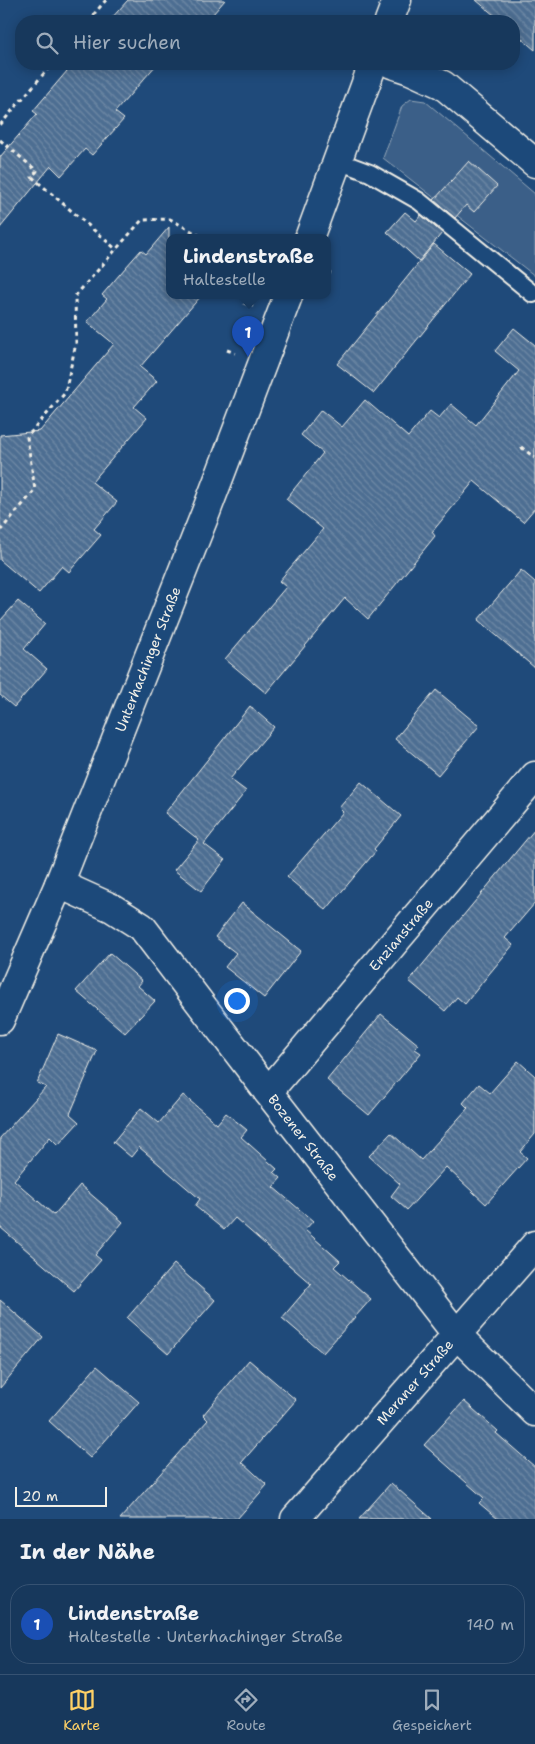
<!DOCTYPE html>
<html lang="de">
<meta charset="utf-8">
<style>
body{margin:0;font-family:"Shantell Sans",sans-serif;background:#244365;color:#f1f3f6}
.scale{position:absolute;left:15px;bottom:12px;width:92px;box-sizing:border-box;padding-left:5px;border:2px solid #f4f1e8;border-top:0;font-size:14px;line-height:18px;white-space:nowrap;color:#f4f1e8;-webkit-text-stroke:4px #1f4a7a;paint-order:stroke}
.you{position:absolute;left:236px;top:1000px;width:18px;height:18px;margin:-12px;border:4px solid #fff;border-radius:50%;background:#1a73e8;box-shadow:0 0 0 8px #1a73e833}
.badge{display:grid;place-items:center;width:32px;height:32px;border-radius:50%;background:#ffd166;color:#fff;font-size:16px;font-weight:700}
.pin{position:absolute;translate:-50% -41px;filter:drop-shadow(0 1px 2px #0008)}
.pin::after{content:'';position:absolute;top:26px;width:18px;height:15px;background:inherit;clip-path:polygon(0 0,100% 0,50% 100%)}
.popup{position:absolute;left:166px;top:234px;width:165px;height:65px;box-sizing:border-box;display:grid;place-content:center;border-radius:10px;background:#17385c;filter:drop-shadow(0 1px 4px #0005);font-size:16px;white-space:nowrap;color:#9eacbb}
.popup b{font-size:19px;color:#f1f3f6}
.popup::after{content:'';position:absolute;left:50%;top:100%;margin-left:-10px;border:10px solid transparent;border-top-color:#17385c}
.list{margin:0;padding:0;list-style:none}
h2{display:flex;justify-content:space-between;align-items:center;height:65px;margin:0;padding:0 20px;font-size:21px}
h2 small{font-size:16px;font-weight:400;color:#9eacbb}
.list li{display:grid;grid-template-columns:32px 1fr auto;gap:15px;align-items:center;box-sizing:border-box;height:80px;margin:0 10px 10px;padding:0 10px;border:1px solid #365272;border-radius:20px}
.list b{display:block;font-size:19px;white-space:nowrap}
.list p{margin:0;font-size:16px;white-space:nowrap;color:#9eacbb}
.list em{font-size:16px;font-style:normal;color:#9eacbb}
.icon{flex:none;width:28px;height:28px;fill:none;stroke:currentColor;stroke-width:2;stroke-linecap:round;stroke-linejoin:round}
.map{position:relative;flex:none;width:535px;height:1519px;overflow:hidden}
.search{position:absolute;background:#17385c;box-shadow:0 2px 12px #0003;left:15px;right:15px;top:15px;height:55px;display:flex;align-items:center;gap:12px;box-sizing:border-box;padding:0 18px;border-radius:20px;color:#9eacbb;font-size:19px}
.sheet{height:155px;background:#17385c}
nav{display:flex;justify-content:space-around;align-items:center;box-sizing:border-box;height:70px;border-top:1px solid #365272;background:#17385c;font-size:14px;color:#9eacbb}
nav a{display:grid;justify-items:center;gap:2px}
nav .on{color:#ffd166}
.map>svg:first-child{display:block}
</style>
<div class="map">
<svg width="535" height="1519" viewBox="0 0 535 1519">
<defs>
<pattern id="building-back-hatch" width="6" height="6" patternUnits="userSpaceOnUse" patternTransform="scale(1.25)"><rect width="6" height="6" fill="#4d6e92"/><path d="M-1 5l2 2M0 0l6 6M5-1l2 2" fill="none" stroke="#708aa6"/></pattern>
</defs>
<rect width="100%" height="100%" fill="#1f4a7a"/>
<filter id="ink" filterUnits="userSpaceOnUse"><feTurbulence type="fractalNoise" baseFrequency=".02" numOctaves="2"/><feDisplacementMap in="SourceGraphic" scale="10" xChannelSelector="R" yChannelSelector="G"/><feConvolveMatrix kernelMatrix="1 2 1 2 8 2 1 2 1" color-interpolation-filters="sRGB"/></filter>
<g filter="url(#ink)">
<!-- green -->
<polygon fill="#3a5f88" stroke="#97a8b8" points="411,99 425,101 535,194 535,276 383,158 402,106"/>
<!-- building -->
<g fill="url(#building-back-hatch)" stroke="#f4f1e8">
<polygon points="128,0 225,0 207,21 109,21"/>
<polygon points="476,0 535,0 535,50 514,32 514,21 501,21"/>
<polygon points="73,64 157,64 115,112 124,119 92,155 85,149 61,176 51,166 0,228 0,157 37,114 33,111"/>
<polygon points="469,161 497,186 474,212 466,205 455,218 434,200"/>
<polygon points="405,212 416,221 421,215 442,233 419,261 387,232"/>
<polygon points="169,227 169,296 201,296 140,367 157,381 134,407 147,418 92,482 117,502 94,529 101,535 69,572 62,566 39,593 0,560 0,435 40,431 114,344 87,322 107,299 102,295 126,267 141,250 146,254"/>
<polygon points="434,244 470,274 374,393 337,364"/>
<polygon points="514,328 535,345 535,508 523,522 474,481 432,532 435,536 368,619 345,598 266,693 225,659 286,587 279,581 323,529 286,499 323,453 301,435 321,410 342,427 365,400 408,437 430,411 439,418 451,404 476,425 519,371 495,351"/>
<polygon points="521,570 535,582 535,668 478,620"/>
<polygon points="18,601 45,624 24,649 47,669 14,707 0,695 0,621"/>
<polygon points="436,690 479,726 438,775 395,739"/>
<polygon points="250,706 274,727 230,779 246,791 204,844 225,860 201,891 174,870 199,840 165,813"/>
<polygon points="361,782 401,816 374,849 376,851 326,910 287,877 343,812 339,808"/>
<polygon points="535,829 535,903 505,938 513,945 489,974 465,1004 457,997 445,1011 409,981"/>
<polygon points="242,903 301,951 264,998 225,967 236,953 215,937"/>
<polygon points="110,953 142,981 138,986 155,1001 125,1033 76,991"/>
<polygon points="381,1014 419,1045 415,1049 421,1053 369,1115 327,1080"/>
<polygon points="58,1034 97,1051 70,1114 79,1122 58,1145 50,1137 14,1180 54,1215 80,1185 123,1222 95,1255 101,1260 74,1291 0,1227 0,1138 46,1087 37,1083"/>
<polygon points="518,1061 535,1076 535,1134 520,1152 527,1158 486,1204 446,1167 407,1210 391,1196 400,1184 369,1156 391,1133 421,1160 468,1108 463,1103 479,1084 490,1093"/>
<polygon points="183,1095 217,1124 226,1113 247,1130 241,1137 277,1169 274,1172 281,1178 273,1187 313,1221 305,1230 340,1261 334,1267 371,1299 323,1353 282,1318 311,1284 235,1218 224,1230 195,1206 200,1199 139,1147 131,1157 113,1142 141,1108 159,1123"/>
<polygon points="174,1264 215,1300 168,1354 127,1318"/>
<polygon points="0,1300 43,1337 0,1388"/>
<polygon points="249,1360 296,1400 242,1462 267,1485 237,1519 120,1519 208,1420 203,1415"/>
<polygon points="97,1366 139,1402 90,1458 49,1421"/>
<polygon points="464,1401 498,1431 496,1433 535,1467 535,1519 498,1519 479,1503 484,1498 424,1445"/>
<polygon points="391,1483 432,1519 359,1519"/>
</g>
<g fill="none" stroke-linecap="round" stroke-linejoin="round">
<!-- lane casing -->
<g stroke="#f4f1e8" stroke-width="20">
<polyline id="lane" points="338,161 370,173 419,201 533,294"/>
</g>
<!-- street casing -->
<g stroke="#f4f1e8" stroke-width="31">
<g id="street">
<polyline points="392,64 410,70 443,85 535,163"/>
<path id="s1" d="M59,884L112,908L142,927L268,1092L457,1335L535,1412"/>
<path id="s2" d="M268,1092L535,776"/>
<path id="s3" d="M295,1519L535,1245"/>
</g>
</g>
<!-- secondary casing -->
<g stroke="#f4f1e8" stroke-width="31">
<g id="secondary">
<polyline points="389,21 397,0"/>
<polyline points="309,238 373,64"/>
<path id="s4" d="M0,1020L59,884L206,512L288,296"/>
</g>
</g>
<!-- path -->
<g stroke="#f4f1e8" stroke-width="3" stroke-dasharray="4 4" stroke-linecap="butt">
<polyline points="88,21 106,0"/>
<polyline points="0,125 52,64"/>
<polyline points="0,140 37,171 32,177 117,250"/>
<polyline points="327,272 333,274"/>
<polyline points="244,303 253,306"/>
<polyline points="227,350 235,353"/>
<polyline points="521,447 535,458"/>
<polyline points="0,531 35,490 27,437 65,393 76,343 75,296 142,220 170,219 204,238"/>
</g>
<!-- lane -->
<use href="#lane" stroke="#1f4a7a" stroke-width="16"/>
<!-- street -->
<use href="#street" stroke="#1f4a7a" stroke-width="28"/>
<!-- secondary -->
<use href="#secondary" stroke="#1f4a7a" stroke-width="28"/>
</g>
</g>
<g text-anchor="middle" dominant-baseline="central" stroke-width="5" stroke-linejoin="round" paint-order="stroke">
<!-- street labels -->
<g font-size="14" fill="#f4f1e8" stroke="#1f4a7a">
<text stroke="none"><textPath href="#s4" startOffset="390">Unterhachinger Straße</textPath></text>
<text stroke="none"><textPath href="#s2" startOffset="206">Enzianstraße</textPath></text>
<text stroke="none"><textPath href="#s1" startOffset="359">Bozener Straße</textPath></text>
<text stroke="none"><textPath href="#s3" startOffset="182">Meraner Straße</textPath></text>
</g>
</g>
</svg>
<div class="scale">20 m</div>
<div class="you"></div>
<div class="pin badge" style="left:248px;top:357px;background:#1a4fb4">1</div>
<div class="popup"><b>Lindenstraße</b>Haltestelle</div>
<div class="search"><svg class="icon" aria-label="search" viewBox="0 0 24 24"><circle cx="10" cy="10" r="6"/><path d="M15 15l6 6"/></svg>Hier suchen</div>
</div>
<section class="sheet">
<h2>In der Nähe<small></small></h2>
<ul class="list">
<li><span class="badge" style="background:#1a4fb4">1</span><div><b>Lindenstraße</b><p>Haltestelle · Unterhachinger Straße</p></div><em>140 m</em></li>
</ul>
</section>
<nav>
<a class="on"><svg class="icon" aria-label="map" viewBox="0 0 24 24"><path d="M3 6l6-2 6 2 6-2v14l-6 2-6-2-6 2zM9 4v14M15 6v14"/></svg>Karte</a>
<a><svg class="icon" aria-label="directions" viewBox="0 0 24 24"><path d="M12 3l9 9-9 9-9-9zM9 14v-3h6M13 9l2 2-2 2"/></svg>Route</a>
<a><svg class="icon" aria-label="saved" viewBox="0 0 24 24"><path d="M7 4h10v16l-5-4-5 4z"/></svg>Gespeichert</a>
</nav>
